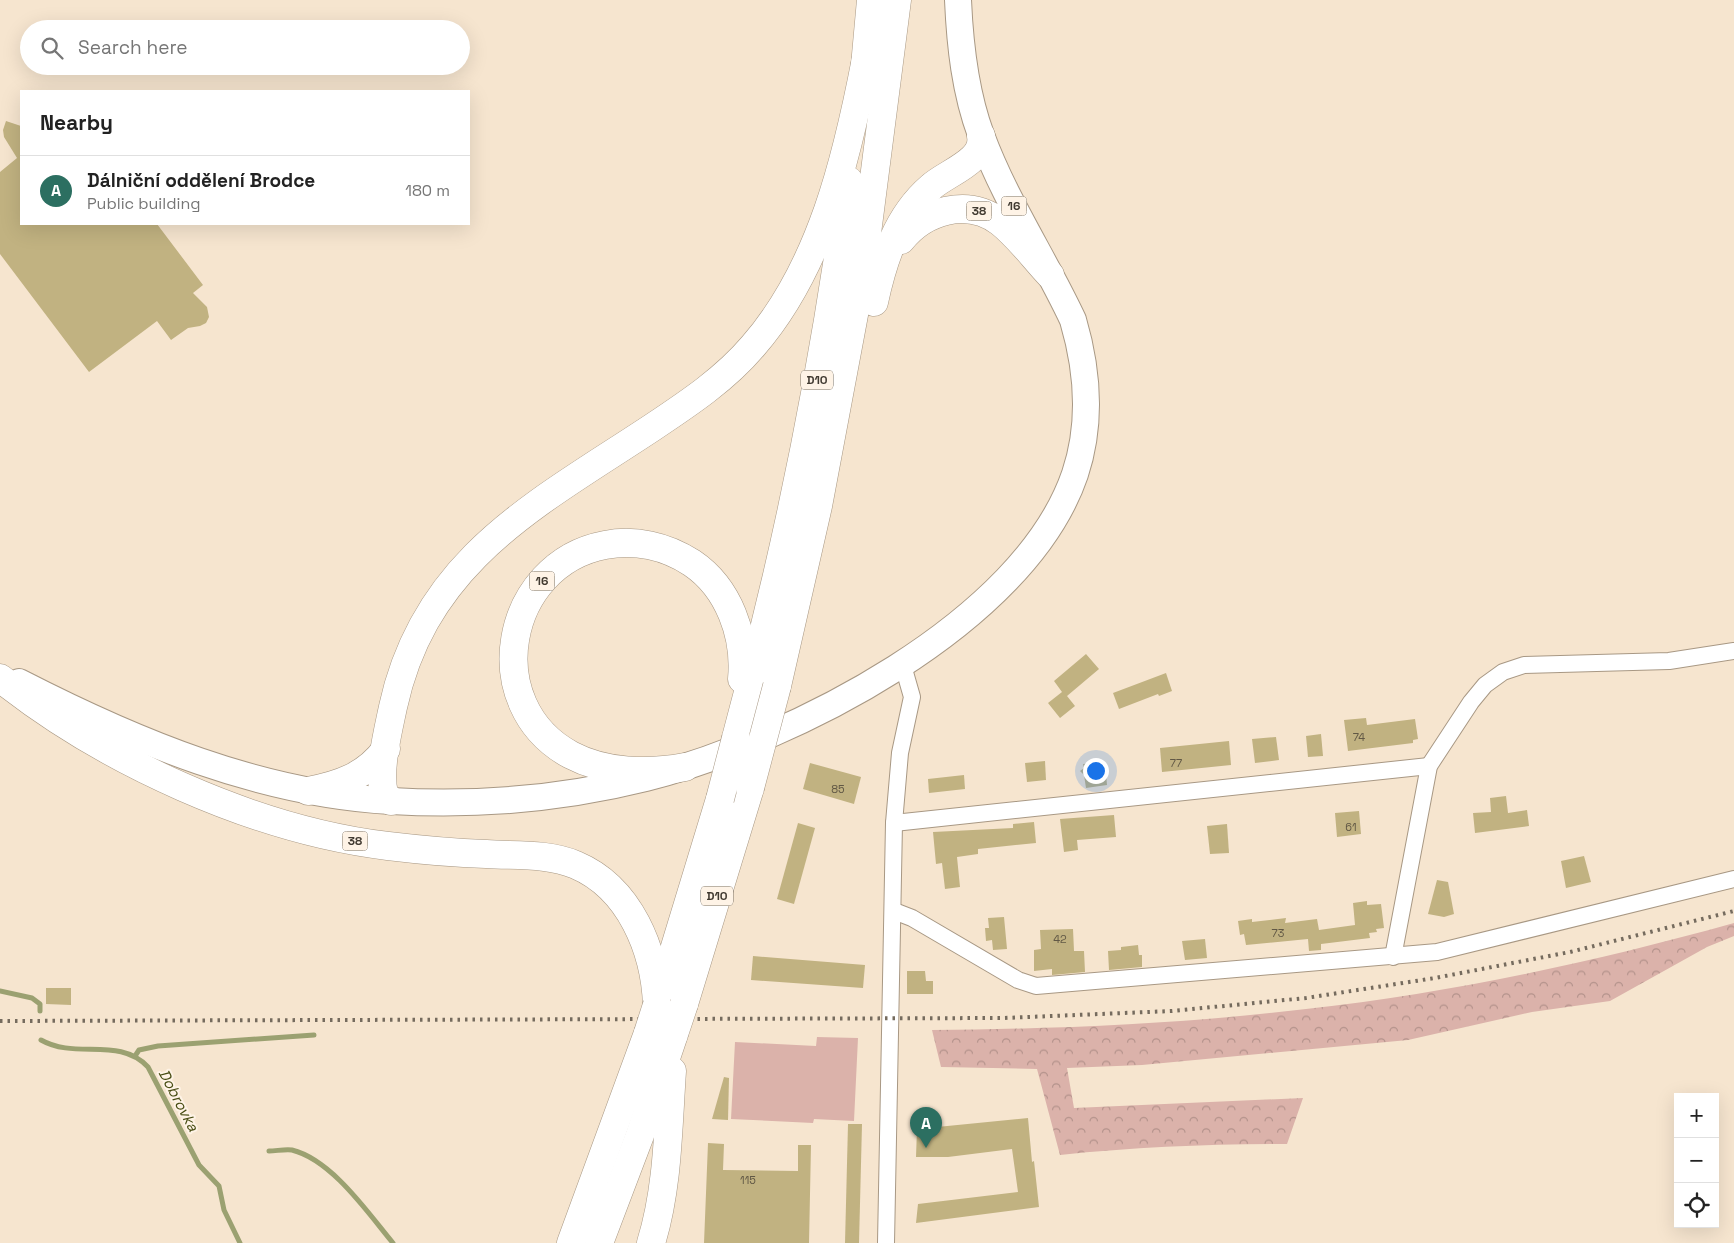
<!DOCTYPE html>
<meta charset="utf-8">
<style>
body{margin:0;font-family:"Space Grotesk",sans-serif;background:#f2f2f2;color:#222}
.controls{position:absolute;right:15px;bottom:15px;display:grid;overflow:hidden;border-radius:0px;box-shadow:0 5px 20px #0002}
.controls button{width:45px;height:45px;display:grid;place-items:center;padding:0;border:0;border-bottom:1px solid #e0e0e0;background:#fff;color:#222;font:25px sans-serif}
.you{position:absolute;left:1095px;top:770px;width:18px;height:18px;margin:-12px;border:4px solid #fff;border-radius:50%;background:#1a73e8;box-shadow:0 0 0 8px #1a73e833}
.badge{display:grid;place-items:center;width:32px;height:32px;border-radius:50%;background:#2c6f61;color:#fff;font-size:16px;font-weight:700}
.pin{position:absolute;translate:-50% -41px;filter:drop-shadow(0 1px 2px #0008)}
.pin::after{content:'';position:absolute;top:26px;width:18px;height:15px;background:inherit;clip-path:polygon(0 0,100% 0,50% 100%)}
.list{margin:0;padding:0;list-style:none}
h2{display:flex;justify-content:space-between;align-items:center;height:65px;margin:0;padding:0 20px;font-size:21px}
h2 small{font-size:16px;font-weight:400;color:#767676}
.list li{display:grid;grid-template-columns:32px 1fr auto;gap:15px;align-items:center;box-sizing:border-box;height:70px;padding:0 20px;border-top:1px solid #e0e0e0}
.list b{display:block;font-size:19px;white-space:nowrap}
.list p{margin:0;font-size:16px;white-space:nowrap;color:#767676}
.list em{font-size:16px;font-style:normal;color:#767676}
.icon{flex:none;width:28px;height:28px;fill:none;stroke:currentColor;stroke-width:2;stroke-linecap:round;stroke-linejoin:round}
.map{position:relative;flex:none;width:1734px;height:1243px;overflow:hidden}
.search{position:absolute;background:#fff;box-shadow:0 5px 20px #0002;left:20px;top:20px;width:450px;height:55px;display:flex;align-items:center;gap:12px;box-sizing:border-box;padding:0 18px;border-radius:28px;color:#767676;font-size:19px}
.panel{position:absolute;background:#fff;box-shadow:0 5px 20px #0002;left:20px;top:90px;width:450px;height:135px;border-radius:0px}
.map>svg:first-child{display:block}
</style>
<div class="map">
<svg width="1734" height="1243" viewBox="0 0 1734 1243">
<defs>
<pattern id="forest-crowns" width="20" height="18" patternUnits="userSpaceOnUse" patternTransform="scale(1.25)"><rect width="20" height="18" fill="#dbb2aa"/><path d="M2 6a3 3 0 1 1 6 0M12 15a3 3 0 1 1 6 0" fill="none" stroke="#b3928b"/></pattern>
</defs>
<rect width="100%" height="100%" fill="#f6e5cf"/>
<!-- forest -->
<path fill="url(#forest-crowns)" d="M1734,923V936L1707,947L1610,1001L1532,1012L1408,1040L1142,1065L1067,1068L1074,1108L1303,1098L1287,1144C1211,1144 1136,1147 1060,1155L1037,1069L941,1067L932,1030C1057,1029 1182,1024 1306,1009C1451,993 1594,962 1734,923Z"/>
<!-- garden -->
<polygon fill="#dbb2aa" points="817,1037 858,1038 854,1121 814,1119 813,1123 731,1119 735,1042 816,1046"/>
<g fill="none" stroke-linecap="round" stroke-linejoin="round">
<!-- stream -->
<g stroke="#9ba171" stroke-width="5">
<polyline points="0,991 32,998 40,1004 40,1011"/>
<path d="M41,1040C76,1060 119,1036 148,1067L199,1165L219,1186L224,1210L240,1243"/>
<polyline points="135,1056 139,1050 158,1046 314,1035"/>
<path d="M269,1151C276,1151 285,1149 292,1150C332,1160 368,1213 393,1243"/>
</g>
</g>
<!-- building -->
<g fill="#c1b281">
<polygon points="6,121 21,126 21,224 157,224 203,285 193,293 207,307 209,317 206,323 200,326 188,328 171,340 157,321 89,372 0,254 0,172 17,158 4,137 3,130"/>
<polygon points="1086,654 1099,669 1067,696 1075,706 1060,718 1048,703 1062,692 1054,681"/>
<polygon points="1166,673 1172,691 1159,696 1158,694 1119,709 1113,693"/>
<polygon points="1366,718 1367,725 1415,719 1418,739 1413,740 1413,743 1348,751 1344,720"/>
<polygon points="1321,734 1323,756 1308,757 1306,736"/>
<polygon points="1276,737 1279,760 1255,763 1252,739"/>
<polygon points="1229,741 1231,765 1162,772 1160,748"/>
<polygon points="1045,761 1046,780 1027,782 1025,763"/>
<polygon points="1105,762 1107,785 1086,788 1084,775 1080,771 1084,768 1083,764"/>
<polygon points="810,763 861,777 854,804 803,789"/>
<polygon points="964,775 965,789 929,793 928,779"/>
<polygon points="1506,796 1508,813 1527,810 1529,826 1475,833 1473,813 1491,812 1490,798"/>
<polygon points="1359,811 1361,834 1337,837 1335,813"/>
<polygon points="1114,815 1116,837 1077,840 1078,850 1064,852 1060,819"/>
<polygon points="1034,822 1036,843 978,849 978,854 957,857 960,887 945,889 942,863 936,864 933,832 1013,828 1013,824"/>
<polygon points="798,823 815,828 794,904 777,899"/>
<polygon points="1227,824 1229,853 1210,854 1207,826"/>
<polygon points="1584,856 1591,882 1566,888 1561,861"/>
<polygon points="1437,880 1448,882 1454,914 1444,917 1428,914"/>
<polygon points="1367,901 1367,905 1381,904 1384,928 1376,929 1377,932 1369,933 1370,938 1321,944 1321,950 1309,951 1308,939 1246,945 1244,934 1240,935 1238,921 1252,919 1252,922 1286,918 1285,923 1317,919 1319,930 1355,925 1353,903"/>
<polygon points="1004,917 1007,949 993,950 992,940 986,941 985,928 989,928 988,918"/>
<polygon points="1073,929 1074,951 1084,951 1085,972 1052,975 1052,969 1034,971 1034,950 1041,949 1040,930"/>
<polygon points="1205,939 1207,958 1185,960 1182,941"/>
<polygon points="1138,945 1139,955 1142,955 1142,967 1109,970 1108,951 1121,950 1121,947"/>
<polygon points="753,956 865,965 863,988 751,980"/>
<polygon points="907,971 925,971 926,981 933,981 933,994 907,994"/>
<polygon points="46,988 71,988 71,1005 46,1004"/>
<polygon points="724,1077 729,1078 728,1120 712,1119"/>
<polygon points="1028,1118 1032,1162 1034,1161 1039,1207 916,1223 918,1204 1018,1192 1012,1149 948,1157 916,1157 917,1129"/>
<polygon points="848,1124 862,1124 859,1243 845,1243"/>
<polygon points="708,1143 724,1144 723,1170 798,1171 798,1145 811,1145 809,1243 704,1243"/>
</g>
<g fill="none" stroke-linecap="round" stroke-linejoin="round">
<!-- minor casing -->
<g stroke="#a89884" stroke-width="18">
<g id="minor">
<polyline points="894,823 1429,766"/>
<polyline points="894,911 912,918 1018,980 1036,986 1437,952 1734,879"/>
<polyline points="1393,957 1429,766 1471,702 1485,685 1503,672 1524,665 1669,661 1734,651"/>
<polyline points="886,1243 894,823 900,753 912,697 902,662"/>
</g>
</g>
<!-- primary casing -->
<g stroke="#a89884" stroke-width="28">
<path id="primary" d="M19,682C134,741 260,794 391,801C477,806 562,799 646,778C790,741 1024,624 1075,474C1092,423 1088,371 1073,320C1044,258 1005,200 981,135C965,92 960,46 958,0"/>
</g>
<!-- motorway casing -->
<g stroke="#a89884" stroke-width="29">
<g id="motorway">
<polyline points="864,77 871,0"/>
<path d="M901,240C924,211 967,197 1000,222C1018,236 1034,258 1050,275"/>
<path d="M874,302C883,260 897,216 931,187C946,173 986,161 981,136"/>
<path d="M0,678C104,761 255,830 388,846C421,850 453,853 486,854C516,856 548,853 576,865C630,888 655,950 657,1005"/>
<polyline points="777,686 818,506 862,272 897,0"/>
<path d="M736,738C786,555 824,368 849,181"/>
<path d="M685,767C648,774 605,773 571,755C478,705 504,564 605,545C635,539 666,546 692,563C729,588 746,636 742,679"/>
<path d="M308,791C340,785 366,776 386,749"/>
<path d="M391,801L384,794C378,770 388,731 393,707C425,559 537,504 653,427C689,403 725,379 753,346C821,268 847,158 866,59"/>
<polyline points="660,996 720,799"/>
<polyline points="684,1004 750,788"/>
<polyline points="571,1243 648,1033"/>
<polyline points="599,1243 640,1135 674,1034"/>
<path d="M651,1243C668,1188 668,1129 672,1071"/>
</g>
</g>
<!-- minor -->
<use href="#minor" stroke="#fff" stroke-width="16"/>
<!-- primary -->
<use href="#primary" stroke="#fff" stroke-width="26"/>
<!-- motorway -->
<use href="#motorway" stroke="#fff" stroke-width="28"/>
<!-- rail -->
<polyline stroke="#756b5e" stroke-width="4" stroke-dasharray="2.5 5" stroke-linecap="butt" points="0,1021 1004,1018 1172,1011 1306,998 1435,978 1570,952 1734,911"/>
<!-- motorway-bridge casing -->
<g stroke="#a89884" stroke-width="29" stroke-linecap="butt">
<g id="motorway-bridge">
<polyline points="750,788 777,686"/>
<polyline points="720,799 736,738"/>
<polyline points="648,1033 657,1005"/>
<polyline points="674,1034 684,1004"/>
</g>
</g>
<!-- motorway-bridge -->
<use href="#motorway-bridge" stroke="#fff" stroke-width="28"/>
</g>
<g text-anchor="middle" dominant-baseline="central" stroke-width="4" stroke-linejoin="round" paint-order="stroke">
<!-- number labels -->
<g font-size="11" fill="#615845">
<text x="1359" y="737">74</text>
<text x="1176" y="763">77</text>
<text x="838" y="789">85</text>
<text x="1351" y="827">61</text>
<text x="1278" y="933">73</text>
<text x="1060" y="939">42</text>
<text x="748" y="1180">115</text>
</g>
<!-- shield labels -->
<g fill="#fef3e6" stroke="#7a7267" stroke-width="1">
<rect x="1001.5" y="196.5" width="25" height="19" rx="4"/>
<rect x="966.5" y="201.5" width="25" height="19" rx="4"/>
<rect x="801" y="370.5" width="32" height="19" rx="4"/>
<rect x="529.5" y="571.5" width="25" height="19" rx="4"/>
<rect x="342.5" y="831.5" width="25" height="19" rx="4"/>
<rect x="701" y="886.5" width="32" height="19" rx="4"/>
</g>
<g font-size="12" font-weight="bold" fill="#413a31">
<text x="1014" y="206">16</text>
<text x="979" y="211">38</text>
<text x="817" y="380">D10</text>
<text x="542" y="581">16</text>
<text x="355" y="841">38</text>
<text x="717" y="896">D10</text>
</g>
<!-- water labels -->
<g font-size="15" font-style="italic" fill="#474c12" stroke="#fef3e6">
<text transform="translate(179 1100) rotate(62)">Dobrovka</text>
</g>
</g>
</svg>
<div class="controls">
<button>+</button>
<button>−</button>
<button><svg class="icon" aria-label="locate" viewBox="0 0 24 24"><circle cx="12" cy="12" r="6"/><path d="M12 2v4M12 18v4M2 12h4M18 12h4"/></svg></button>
</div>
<div class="you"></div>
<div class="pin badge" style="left:926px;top:1148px">A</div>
<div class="search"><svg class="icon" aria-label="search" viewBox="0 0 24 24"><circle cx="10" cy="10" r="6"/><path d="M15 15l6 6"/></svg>Search here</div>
<section class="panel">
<h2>Nearby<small></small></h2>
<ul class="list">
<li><span class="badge">A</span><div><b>Dálniční oddělení Brodce</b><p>Public building</p></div><em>180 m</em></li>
</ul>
</section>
</div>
